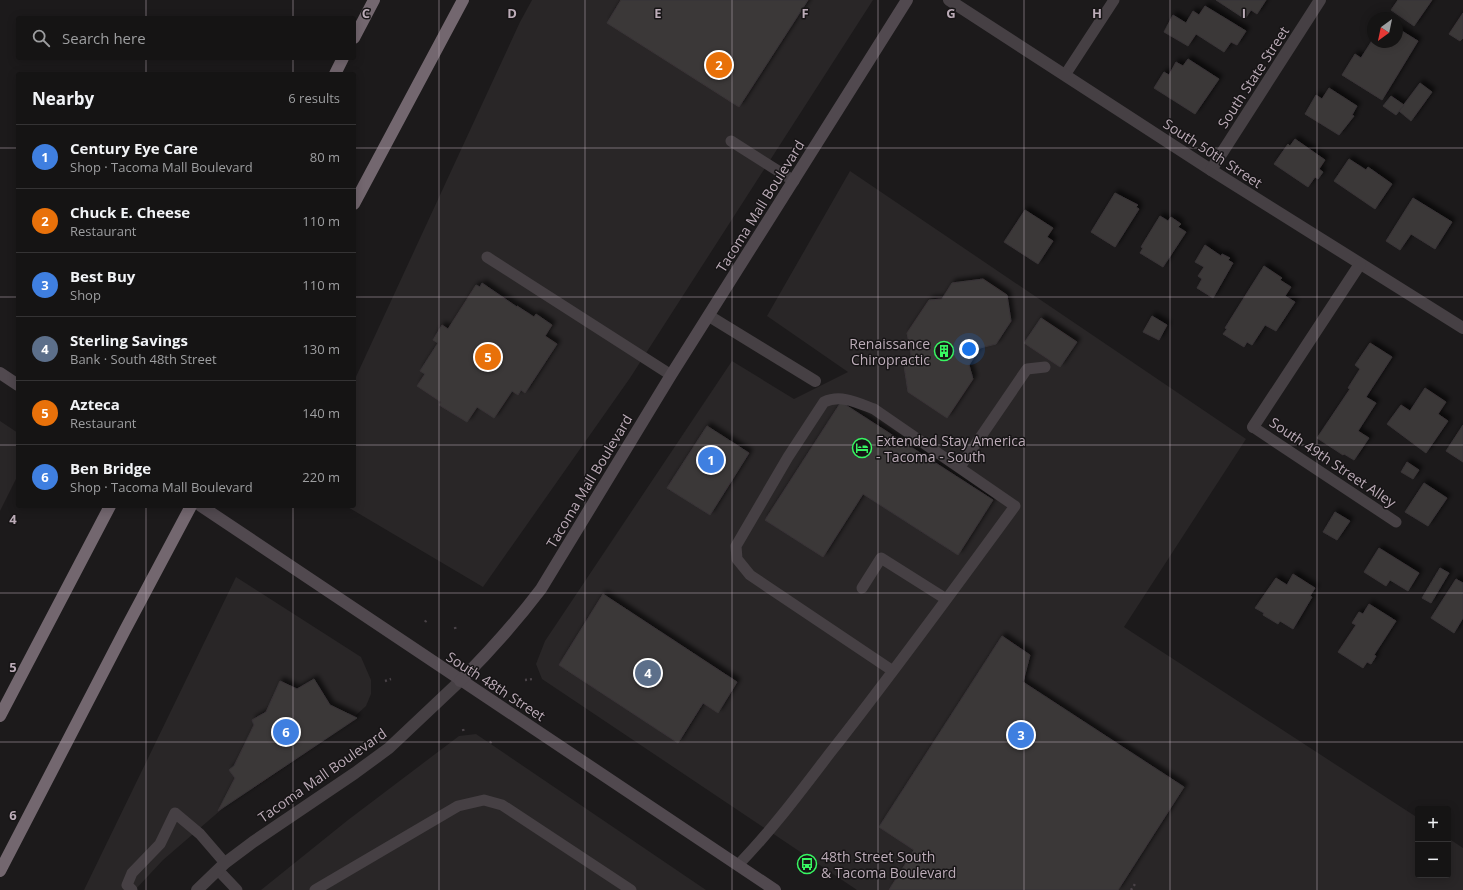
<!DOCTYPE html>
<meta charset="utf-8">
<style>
body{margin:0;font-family:"Open Sans",sans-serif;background:#222122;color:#f1f3f6}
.controls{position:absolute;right:12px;bottom:12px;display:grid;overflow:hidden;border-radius:4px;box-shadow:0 2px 10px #0003}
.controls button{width:36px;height:36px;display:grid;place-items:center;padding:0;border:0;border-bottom:1px solid #343334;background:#151414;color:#f1f3f6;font:20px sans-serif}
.compass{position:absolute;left:1367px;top:12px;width:36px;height:36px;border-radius:50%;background:#151414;box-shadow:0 2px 10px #0003;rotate:213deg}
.you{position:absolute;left:969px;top:349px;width:14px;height:14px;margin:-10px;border:3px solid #fff;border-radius:50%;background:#1a73e8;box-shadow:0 0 0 6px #1a73e833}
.badge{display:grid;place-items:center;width:26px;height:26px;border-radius:50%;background:#38f662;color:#fff;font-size:13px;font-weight:700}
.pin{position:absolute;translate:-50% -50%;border:2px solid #fff;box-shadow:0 1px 4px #0006}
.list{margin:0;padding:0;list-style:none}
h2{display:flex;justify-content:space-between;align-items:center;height:52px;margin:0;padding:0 16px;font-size:17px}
h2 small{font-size:13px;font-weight:400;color:#9d9ea0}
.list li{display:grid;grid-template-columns:26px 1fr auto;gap:12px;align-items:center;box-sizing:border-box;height:64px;padding:0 16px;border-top:1px solid #343334}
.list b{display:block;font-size:15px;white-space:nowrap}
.list p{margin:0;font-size:13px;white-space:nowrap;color:#9d9ea0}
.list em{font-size:13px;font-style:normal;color:#9d9ea0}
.icon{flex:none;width:22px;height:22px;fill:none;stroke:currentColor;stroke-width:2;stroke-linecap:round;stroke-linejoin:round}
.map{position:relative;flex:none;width:1463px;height:890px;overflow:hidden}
.search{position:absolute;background:#151414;box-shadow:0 2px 10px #0003;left:16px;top:16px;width:340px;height:44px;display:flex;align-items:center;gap:10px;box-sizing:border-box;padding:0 14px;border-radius:4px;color:#9d9ea0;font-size:15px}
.panel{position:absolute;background:#151414;box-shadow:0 2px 10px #0003;left:16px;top:72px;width:340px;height:436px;border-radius:4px}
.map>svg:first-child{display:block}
</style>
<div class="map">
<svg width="1463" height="890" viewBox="0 0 1463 890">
<defs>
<filter id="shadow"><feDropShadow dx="3.5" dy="-3.5" stdDeviation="2" flood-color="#0009"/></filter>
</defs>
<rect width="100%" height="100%" fill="#1c1a1b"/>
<!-- built -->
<g fill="#292627">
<polygon points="532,0 873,0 630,378 483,587 346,506 354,506 354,381 520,22"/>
<polygon points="850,171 1246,439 1124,627 1418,818 1418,875 1448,875 1448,838 1463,848 1463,890 857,890 542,679 536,664 545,641 732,361 794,399 848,372 767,316"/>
<polygon points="0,421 18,433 18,475 0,511"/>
<polygon points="236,577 361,657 371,680 371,694 366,706 342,728 222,809 163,860 135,890 84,890"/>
<polygon points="476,734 706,890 261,890 348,820 459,736"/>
</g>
<!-- building -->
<g fill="#3b3739" stroke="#383436" filter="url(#shadow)">
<polygon points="621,0 808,0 739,107 607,23"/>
<polygon points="1216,0 1266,0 1257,14 1251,10 1245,19"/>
<polygon points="1398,0 1432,0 1414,26 1391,10"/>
<polygon points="1205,6 1246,31 1237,45 1231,42 1224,52 1196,34 1188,46 1164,32 1173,15 1186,23 1193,11 1199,15"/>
<polygon points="1463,13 1463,38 1460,41 1449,34"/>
<polygon points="1397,28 1418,41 1382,100 1342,75 1355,54 1361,58 1373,39 1373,42 1397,42"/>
<polygon points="1188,59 1219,79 1195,114 1154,88 1164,72 1169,75 1176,62 1183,66"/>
<polygon points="1420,83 1432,92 1411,121 1399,111"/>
<polygon points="1329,88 1357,106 1352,115 1354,116 1339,135 1305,114 1316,95 1322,99"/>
<polygon points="1391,96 1404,105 1396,115 1383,106"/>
<polygon points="1295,139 1325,160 1319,169 1323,172 1318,179 1315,177 1308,187 1274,164 1288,144 1290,146"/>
<polygon points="1349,159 1366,170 1368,167 1392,184 1375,209 1334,181"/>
<polygon points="1115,193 1138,205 1136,207 1139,209 1115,247 1091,232"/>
<polygon points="1413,198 1452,222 1435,249 1411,234 1400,250 1386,241"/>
<polygon points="1025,210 1053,228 1047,237 1053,241 1038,264 1004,242"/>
<polygon points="1160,216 1168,221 1171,217 1181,224 1178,227 1186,232 1163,267 1140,253 1143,248 1141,247"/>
<polygon points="1205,245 1221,256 1222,254 1230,258 1228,260 1233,263 1213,298 1197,288 1202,279 1198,276 1204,267 1195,262"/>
<polygon points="1264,266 1282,278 1280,280 1291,287 1285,296 1295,302 1276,331 1265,325 1252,345 1247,342 1244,347 1223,334 1227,329 1225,328"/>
<polygon points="983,279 1007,295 1011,321 996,344 980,348 969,365 973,379 947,418 908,392 904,366 911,355 907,333 929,300 942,299 952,283"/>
<polygon points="482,283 517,307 517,306 534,317 536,314 552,325 545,336 557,344 525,393 521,390 518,395 512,391 494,418 477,407 467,422 439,405 441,402 417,386 425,374 420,371 438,343 433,340 442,325 448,329 476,285 480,287"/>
<polygon points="1152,316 1167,325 1159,340 1143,332"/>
<polygon points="1041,318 1077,342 1060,367 1024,343"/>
<polygon points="1370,343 1392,357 1366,397 1376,403 1358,431 1369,438 1354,460 1344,454 1343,455 1317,438 1350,389 1348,388 1360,369 1355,365"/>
<polygon points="1425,388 1446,402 1438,414 1448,421 1426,453 1387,424 1401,405 1410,411"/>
<polygon points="841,402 993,500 958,555 863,494 823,557 765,520"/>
<polygon points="1463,425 1463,462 1446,451"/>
<polygon points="707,426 749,453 710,515 667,488"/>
<polygon points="1407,462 1419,470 1413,479 1401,472"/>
<polygon points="1424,483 1447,498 1428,526 1405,512"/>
<polygon points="1335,512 1350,521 1337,540 1323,532"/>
<polygon points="1379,548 1419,573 1408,591 1390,580 1386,586 1364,572"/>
<polygon points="1440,568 1449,573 1431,603 1422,598"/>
<polygon points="1293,574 1315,588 1310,596 1312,597 1293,629 1280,621 1278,624 1263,615 1264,613 1255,608 1276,578 1287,585"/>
<polygon points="1456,579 1463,583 1463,618 1454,633 1431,618"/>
<polygon points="603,594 737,682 718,713 703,703 678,743 559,665"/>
<polygon points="1369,604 1396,621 1374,655 1376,656 1371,664 1367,662 1363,668 1338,652 1356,625 1352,623 1359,612 1363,614"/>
<polygon points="1002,636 1030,655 1023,682 1184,787 1118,890 889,890 914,850 879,827"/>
<polygon points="314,679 330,705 357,718 218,811 235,778 229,770 234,766 254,725 252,720 266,712 280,681 297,689"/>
</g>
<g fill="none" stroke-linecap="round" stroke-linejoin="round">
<!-- path -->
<g stroke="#4a4348" stroke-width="2.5" stroke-dasharray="2 3" stroke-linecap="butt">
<polyline points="425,622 428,618"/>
<polyline points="455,627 456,632"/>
<polyline points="525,680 533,679"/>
<polyline points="385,681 391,679"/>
<polyline points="463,729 464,733"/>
<polyline points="490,743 493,739"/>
<polyline points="1131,890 1135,884"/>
</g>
<!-- service -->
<g stroke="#464044" stroke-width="11">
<polyline points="1065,75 1114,0"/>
<polyline points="731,141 794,181"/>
<polyline points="487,257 671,375"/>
<polyline points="1253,427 1396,522"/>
<polyline points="960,467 1027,369 1045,367"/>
<polyline points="862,588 881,558 946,599"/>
<path d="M738,865C772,830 801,791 830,753C894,672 954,589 1015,506L874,409C858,403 841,394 824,402L788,457L736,546L737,559L750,575L893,671"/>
<polyline points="218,870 237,890"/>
<polyline points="132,890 127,885 132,873 160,844 175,813 200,834 225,863"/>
<polyline points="315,890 458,806 484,800 502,805 631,890"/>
</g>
<!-- minor -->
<g stroke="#464044" stroke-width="12">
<polyline points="949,0 1211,170 1463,328"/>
<polyline points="1211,170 1320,0"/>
<polyline points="709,316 815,381"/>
<polyline points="1253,427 1360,264"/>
</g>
<!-- tertiary -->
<polyline stroke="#464044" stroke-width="12" points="197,890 225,863 253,842 355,773 389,748 460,681"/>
<!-- secondary -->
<g stroke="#51494f" stroke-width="12">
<polyline points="0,373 18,385"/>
<polyline points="201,506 775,890"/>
<path d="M460,681C489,652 516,622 541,589L671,375L907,0"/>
</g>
<!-- motorway -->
<g stroke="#73676f" stroke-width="12">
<polyline points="354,38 374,0"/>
<polyline points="335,74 343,58"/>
<polyline points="354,204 463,0"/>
<polyline points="0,716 110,506"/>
<polyline points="0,871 125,630 191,506"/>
</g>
</g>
<!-- grid -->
<path fill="none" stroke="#bcacb8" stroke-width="1" stroke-opacity="0.55" d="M146,0V18M293,0V18M439,0V890M585,0V890M732,0V890M878,0V890M1024,0V890M1170,0V890M1317,0V890M146,58V74M293,58V74M0,148H18M354,148H1463M0,297H18M354,297H1463M0,445H18M354,445H1463M146,506V890M293,506V890M0,593H1463M0,742H1463"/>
<!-- icons -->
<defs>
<g id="building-ring" transform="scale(1)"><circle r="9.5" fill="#171516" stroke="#38f662" stroke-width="1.5"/><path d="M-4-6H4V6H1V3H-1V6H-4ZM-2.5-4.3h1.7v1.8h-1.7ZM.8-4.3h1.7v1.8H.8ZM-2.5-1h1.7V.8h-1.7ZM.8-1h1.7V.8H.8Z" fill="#38f662"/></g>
<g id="hotel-ring" transform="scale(1)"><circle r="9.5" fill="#171516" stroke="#38f662" stroke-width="1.5"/><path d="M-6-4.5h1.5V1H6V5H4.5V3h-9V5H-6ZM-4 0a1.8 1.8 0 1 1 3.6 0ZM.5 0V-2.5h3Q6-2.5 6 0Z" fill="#38f662"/></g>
<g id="bus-ring" transform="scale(1)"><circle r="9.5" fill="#171516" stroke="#38f662" stroke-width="1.5"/><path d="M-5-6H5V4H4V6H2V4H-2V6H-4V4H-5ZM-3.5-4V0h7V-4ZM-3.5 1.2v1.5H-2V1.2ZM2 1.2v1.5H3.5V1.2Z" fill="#38f662"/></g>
</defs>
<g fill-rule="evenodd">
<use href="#building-ring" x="944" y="351"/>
<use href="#hotel-ring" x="862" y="448"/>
<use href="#bus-ring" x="807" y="864"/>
</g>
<g text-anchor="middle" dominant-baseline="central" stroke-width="3" stroke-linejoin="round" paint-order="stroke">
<!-- street labels -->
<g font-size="14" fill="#bcacb8" stroke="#171516">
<text transform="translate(1253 77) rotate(-57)">South State Street</text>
<text transform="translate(1213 153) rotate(33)">South 50th Street</text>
<text transform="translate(760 206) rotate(-58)">Tacoma Mall Boulevard</text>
<text transform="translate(1333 462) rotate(34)">South 49th Street Alley</text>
<text transform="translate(589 481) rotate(-59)">Tacoma Mall Boulevard</text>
<text transform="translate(496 686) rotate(33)">South 48th Street</text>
<text transform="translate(322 775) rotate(-35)">Tacoma Mall Boulevard</text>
</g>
<!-- poi labels -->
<g font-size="14" fill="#bcacb8" stroke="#171516" text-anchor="start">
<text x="930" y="343" text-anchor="end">Renaissance<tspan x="930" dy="16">Chiropractic</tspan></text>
<text x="876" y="440">Extended Stay America<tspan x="876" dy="16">- Tacoma - South</tspan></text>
<text x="821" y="856">48th Street South<tspan x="821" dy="16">&amp; Tacoma Boulevard</tspan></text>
</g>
</g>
<g font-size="13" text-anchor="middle" font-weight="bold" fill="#bcacb8" stroke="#171516" stroke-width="3" stroke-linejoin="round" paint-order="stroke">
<text x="366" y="18">C</text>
<text x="512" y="18">D</text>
<text x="658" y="18">E</text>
<text x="805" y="18">F</text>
<text x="951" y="18">G</text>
<text x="1097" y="18">H</text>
<text x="1244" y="18">I</text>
<text x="13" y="524">4</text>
<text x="13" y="672">5</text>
<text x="13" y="820">6</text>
</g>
</svg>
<div class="controls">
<button>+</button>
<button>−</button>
</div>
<svg class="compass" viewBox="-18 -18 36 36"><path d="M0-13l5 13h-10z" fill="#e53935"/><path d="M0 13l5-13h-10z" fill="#9d9ea0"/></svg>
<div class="you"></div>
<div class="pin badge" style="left:711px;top:460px;background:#3f7fe0">1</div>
<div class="pin badge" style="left:719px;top:65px;background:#e8710a">2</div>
<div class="pin badge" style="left:1021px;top:735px;background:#3f7fe0">3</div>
<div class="pin badge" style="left:648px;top:673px;background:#5c6f8a">4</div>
<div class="pin badge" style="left:488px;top:357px;background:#e8710a">5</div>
<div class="pin badge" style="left:286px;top:732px;background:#3f7fe0">6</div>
<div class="search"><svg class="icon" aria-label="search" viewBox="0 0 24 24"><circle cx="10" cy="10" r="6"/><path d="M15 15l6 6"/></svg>Search here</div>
<section class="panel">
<h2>Nearby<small>6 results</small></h2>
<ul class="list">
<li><span class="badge" style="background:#3f7fe0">1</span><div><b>Century Eye Care</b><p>Shop · Tacoma Mall Boulevard</p></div><em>80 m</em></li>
<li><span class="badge" style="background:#e8710a">2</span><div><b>Chuck E. Cheese</b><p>Restaurant</p></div><em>110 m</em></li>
<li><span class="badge" style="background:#3f7fe0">3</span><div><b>Best Buy</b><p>Shop</p></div><em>110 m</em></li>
<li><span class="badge" style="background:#5c6f8a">4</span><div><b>Sterling Savings</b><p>Bank · South 48th Street</p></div><em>130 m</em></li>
<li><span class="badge" style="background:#e8710a">5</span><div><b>Azteca</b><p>Restaurant</p></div><em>140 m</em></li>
<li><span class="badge" style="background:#3f7fe0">6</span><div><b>Ben Bridge</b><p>Shop · Tacoma Mall Boulevard</p></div><em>220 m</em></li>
</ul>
</section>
</div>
